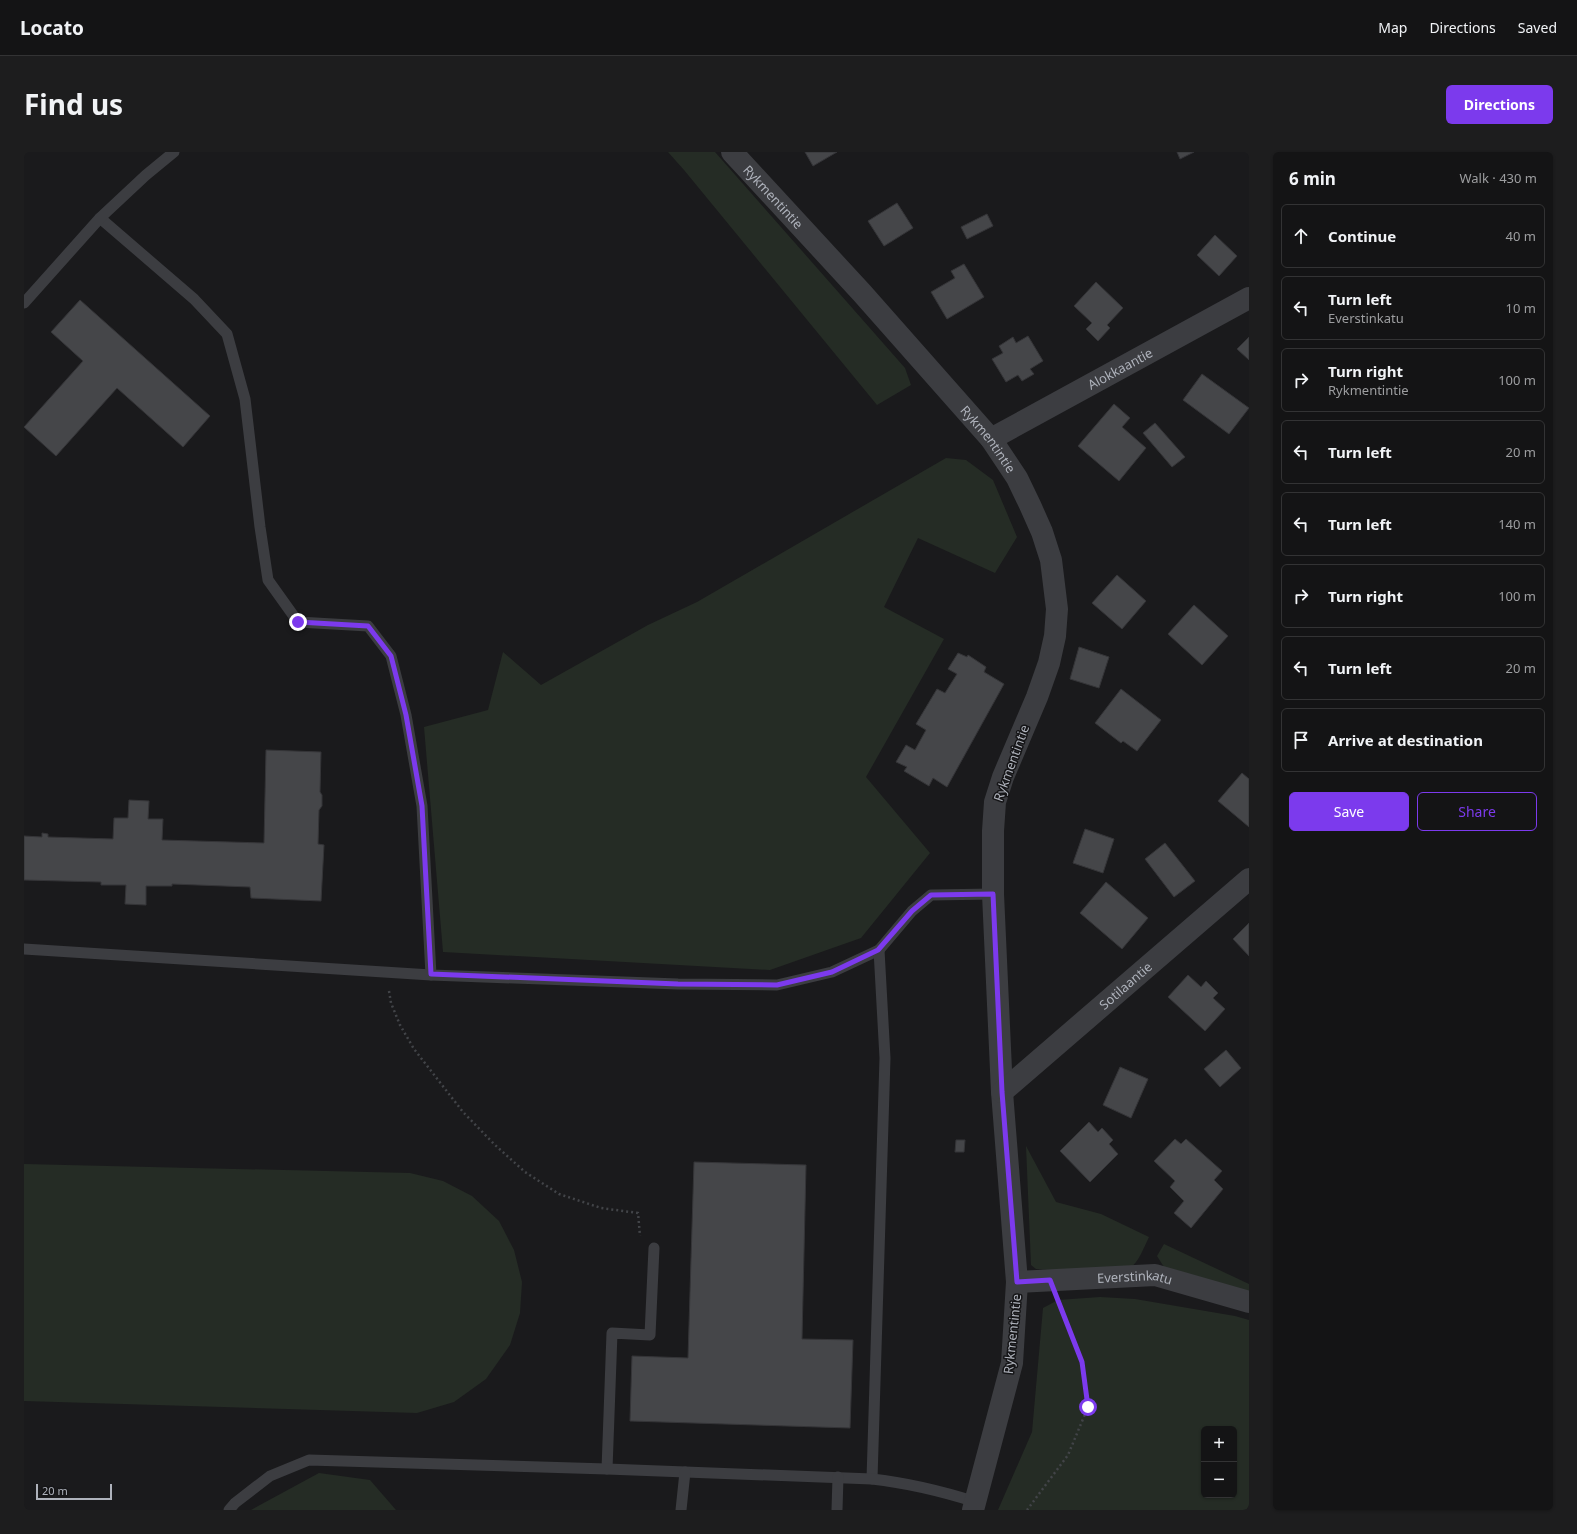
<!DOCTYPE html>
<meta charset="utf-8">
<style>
body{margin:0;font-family:"Noto Sans",sans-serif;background:#1d1d1e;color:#f1f3f6}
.controls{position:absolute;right:12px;bottom:12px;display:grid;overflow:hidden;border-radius:6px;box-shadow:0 1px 3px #0004}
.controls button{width:36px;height:36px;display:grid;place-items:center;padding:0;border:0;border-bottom:1px solid #333334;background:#141415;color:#f1f3f6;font:20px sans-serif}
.scale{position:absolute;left:12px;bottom:10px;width:76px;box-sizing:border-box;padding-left:4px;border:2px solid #aeb2bb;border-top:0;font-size:11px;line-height:14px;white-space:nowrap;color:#aeb2bb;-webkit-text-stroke:3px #151517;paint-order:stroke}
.stop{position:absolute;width:12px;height:12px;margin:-9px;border:3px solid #7c3aed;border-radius:50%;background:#fff}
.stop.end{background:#7c3aed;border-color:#fff;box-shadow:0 1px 4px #0008}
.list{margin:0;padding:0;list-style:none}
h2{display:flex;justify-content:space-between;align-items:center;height:52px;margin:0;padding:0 16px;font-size:17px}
h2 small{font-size:13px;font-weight:400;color:#9d9ea0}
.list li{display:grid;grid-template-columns:26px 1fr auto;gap:12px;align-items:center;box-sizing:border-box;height:64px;margin:0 8px 8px;padding:0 8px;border:1px solid #333334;border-radius:6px}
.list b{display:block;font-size:15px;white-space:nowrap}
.list p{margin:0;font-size:13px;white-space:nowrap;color:#9d9ea0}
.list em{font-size:13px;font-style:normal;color:#9d9ea0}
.actions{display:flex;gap:8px;padding:12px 16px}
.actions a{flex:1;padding:9px 0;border:1px solid #7c3aed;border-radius:6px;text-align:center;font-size:14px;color:#7c3aed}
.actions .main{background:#7c3aed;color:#fff}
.icon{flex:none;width:22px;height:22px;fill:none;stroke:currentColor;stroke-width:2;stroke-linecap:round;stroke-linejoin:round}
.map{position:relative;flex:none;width:1225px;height:1358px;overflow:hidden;border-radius:6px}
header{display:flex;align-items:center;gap:24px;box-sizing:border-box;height:56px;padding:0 20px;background:#141415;border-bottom:1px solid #333334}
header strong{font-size:19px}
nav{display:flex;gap:22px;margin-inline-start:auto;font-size:14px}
.intro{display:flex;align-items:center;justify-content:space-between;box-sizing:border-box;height:96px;padding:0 24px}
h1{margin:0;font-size:28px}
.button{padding:10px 18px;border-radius:6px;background:#7c3aed;color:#fff;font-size:14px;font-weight:700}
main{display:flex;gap:24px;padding:0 24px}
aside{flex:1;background:#141415;border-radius:6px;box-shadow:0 1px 3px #0004}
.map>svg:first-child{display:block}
</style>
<header>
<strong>Locato</strong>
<nav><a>Map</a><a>Directions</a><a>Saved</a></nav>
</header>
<div class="intro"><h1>Find us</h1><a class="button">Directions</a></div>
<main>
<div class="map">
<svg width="1225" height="1358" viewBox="0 0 1225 1358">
<rect width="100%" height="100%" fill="#1a1a1c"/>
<!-- green -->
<g fill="#252c25" fill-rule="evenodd">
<polygon points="644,0 691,0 881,216 887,233 853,253 660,18"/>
<polygon points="922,306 942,308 969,328 993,385 971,421 894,386 860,455 920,487 842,625 906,701 837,786 746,818 419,800 400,575 464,558 479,500 517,533 624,473 673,450"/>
<path d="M1002,994L1032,1050L1077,1062L1125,1085C1120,1095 1115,1110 1106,1116C1095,1124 1029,1118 1012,1117L1007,1113Z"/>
<polygon points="0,1012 386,1021 419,1029 448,1044 475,1069 490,1098 498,1130 496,1161 486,1193 462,1227 430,1250 393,1261 0,1249"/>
<polygon points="1140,1092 1225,1132 1225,1143 1140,1115 1133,1104"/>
<path d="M1076,1145L1111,1147L1211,1164L1225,1168V1358H974L1008,1280L1019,1156L1034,1148ZM1180,1277H1210V1343H1180Z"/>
<polygon points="295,1321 346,1328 372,1358 227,1358"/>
</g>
<!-- building -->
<g fill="#454649" stroke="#353538">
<polygon points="781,0 813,0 789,14"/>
<polygon points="1153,0 1170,0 1156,7"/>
<polygon points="873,51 889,76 860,94 844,69"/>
<polygon points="963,62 969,74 943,87 937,75"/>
<polygon points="1191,83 1213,104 1195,124 1173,103"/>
<polygon points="940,112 960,145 923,167 907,140 931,126 927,119"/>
<polygon points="1072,130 1099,156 1083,173 1086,176 1074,189 1062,177 1068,171 1050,154"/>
<polygon points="56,148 186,264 159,295 93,236 32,304 0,275 59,209 27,180"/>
<polygon points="1004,184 1019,209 1006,217 1010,222 998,229 994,223 982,230 968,207 979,201 975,194 989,185 992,191"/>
<polygon points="1225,185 1225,208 1213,197"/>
<polygon points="1178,222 1225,256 1205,282 1159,248"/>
<polygon points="1090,252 1106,266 1098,275 1122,296 1095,329 1054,294"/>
<polygon points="1131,271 1161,305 1148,315 1119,281"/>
<polygon points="1093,423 1122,449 1098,477 1068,451"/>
<polygon points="1170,453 1204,484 1178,513 1144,482"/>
<polygon points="1055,495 1085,505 1075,536 1046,527"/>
<polygon points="934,501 943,505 944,503 962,515 960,520 980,532 923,635 909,626 905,634 880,619 883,615 872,610 882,593 891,598 902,578 892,572 913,537 921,541 933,522 924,517"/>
<polygon points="1097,537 1137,568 1113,599 1099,589 1097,591 1071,571"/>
<polygon points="242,598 297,600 296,640 298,643 298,654 295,658 294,692 300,693 297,749 227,746 226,735 148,732 148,734 122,734 122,753 101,752 102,733 77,733 77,730 0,728 0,684 18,685 18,681 24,682 24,685 89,687 90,666 104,666 105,648 125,649 124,667 139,667 138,688 240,691"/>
<polygon points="1218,621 1225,627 1225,675 1194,649"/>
<polygon points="1061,677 1090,687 1079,721 1049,711"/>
<polygon points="1141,691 1171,729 1150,745 1121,707"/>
<polygon points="1082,730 1124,766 1098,797 1056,761"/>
<polygon points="1225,771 1225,804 1209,787"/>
<polygon points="1164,823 1177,835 1182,829 1194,841 1189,846 1201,857 1181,879 1144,845"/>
<polygon points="1202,898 1217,916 1196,935 1180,917"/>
<polygon points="1096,915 1124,927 1107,966 1079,953"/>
<polygon points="1065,970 1074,980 1078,976 1089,988 1085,992 1094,1002 1066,1030 1036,999"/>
<polygon points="1151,987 1157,992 1162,987 1198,1019 1190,1028 1199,1037 1167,1076 1150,1061 1160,1049 1146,1035 1151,1029 1130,1009"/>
<polygon points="932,988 941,988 940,1000 931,1000"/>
<polygon points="670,1010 782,1013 778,1187 829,1188 826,1276 606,1269 608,1204 664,1206"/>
</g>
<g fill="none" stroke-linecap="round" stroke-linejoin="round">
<!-- path -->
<g stroke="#424448" stroke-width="2.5" stroke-dasharray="2 3" stroke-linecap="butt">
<polyline points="365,839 367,851 376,873 390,897 439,960 471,993 501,1020 535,1042 577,1056 614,1061 616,1084"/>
<polyline points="1003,1358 1044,1303 1064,1255 1058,1210 1035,1151"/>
</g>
<!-- lane -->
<g stroke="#3c3d41" stroke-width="11">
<polyline points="76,66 170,147 203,182 221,247 236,375 244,428 274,470 344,474 367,504 382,563 398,654 407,823"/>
<polyline points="0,151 76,66 122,23 150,0"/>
<polyline points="0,797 407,823 654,832 753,833 808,820 855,798 888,759 907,743 969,742"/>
<polyline points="583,1317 588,1181 626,1183 630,1096"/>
<polyline points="848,1327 861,906 855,798"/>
<path d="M205,1358L211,1351L246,1324L285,1308L583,1317L848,1327C884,1331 917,1339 952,1350"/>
<polyline points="657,1358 661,1320"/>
<polyline points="813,1358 814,1325"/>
</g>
<!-- street -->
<g stroke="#3c3d41" stroke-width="22">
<path id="s1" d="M708,0L838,141L967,287L993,326L1006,353L1018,380L1027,408L1033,457L1031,484L1025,511L1013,545L979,625L971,650L969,679V742L978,940L993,1130L988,1211L949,1358"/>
<path id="s2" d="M967,287L1225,146"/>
<path id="s3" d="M978,940L1225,727"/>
<path id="s4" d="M993,1130L1131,1123L1225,1150"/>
</g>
</g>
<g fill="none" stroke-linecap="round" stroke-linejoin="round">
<!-- route -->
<polyline stroke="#7c3aed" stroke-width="5" points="274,470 344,474 367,504 382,563 398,654 407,822 654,832 753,833 808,820 854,798 888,759 907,743 969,742 978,940 993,1130 1026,1128 1058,1210 1064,1255"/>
</g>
<g text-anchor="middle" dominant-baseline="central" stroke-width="3" stroke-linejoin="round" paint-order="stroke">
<!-- street labels -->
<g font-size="13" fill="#aeb2bb" stroke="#151517">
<text stroke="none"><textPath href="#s1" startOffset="61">Rykmentintie</textPath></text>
<text stroke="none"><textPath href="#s2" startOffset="147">Alokkaantie</textPath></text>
<text stroke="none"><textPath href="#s1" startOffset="385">Rykmentintie</textPath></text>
<text transform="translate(987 611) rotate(-70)">Rykmentintie</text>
<text stroke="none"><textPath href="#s3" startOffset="163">Sotilaantie</textPath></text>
<text stroke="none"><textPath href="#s4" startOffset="118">Everstinkatu</textPath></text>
<text transform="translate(988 1182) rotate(-84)">Rykmentintie</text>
</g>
</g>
</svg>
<div class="controls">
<button>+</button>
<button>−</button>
</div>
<div class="scale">20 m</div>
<div class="stop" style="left:1064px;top:1255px"></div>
<div class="stop end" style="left:274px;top:470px"></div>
</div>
<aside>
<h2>6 min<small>Walk · 430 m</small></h2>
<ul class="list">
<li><svg class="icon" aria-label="ahead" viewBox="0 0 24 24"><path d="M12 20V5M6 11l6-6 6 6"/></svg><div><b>Continue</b></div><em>40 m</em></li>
<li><svg class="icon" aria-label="left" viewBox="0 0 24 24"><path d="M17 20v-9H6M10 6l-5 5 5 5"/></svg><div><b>Turn left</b><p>Everstinkatu</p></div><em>10 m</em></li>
<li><svg class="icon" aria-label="right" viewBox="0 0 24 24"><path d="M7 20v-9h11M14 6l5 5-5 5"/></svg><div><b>Turn right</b><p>Rykmentintie</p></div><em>100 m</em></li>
<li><svg class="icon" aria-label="left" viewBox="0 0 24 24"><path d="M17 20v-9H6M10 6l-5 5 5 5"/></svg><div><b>Turn left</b></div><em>20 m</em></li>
<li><svg class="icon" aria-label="left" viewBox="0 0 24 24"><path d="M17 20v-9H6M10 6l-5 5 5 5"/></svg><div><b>Turn left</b></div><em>140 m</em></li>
<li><svg class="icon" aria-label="right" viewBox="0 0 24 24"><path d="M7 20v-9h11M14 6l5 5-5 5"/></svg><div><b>Turn right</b></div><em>100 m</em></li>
<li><svg class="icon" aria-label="left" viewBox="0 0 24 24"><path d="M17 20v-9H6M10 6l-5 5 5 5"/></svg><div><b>Turn left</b></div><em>20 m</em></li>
<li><svg class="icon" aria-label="arrive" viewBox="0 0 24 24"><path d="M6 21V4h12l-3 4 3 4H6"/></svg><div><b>Arrive at destination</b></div></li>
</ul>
<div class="actions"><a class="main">Save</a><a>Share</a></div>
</aside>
</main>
